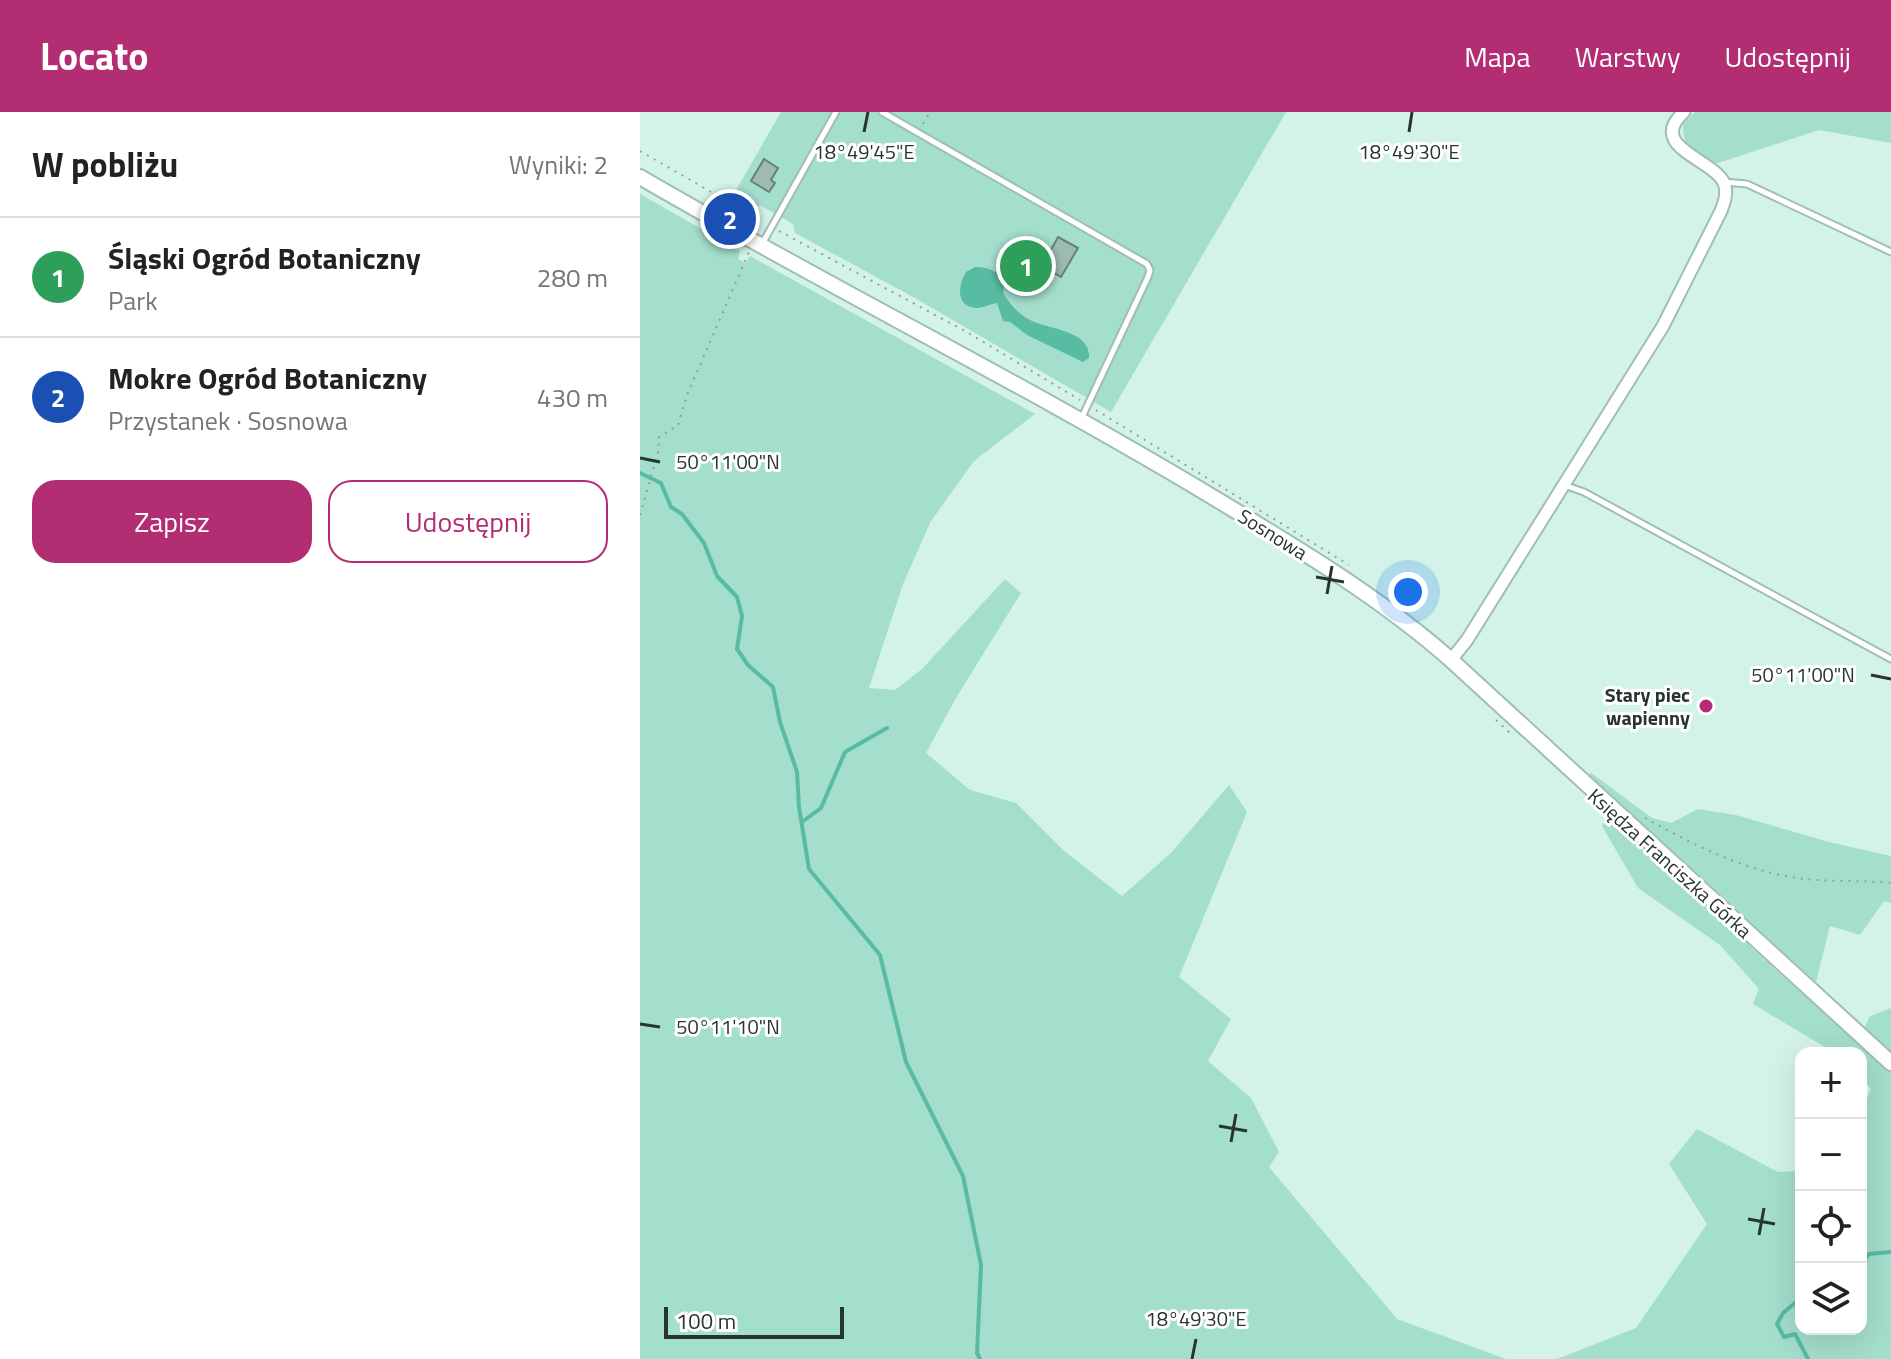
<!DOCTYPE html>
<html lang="pl">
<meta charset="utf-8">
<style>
body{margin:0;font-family:"Titillium Web",sans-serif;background:#f6f6f6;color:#222}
.controls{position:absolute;right:24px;bottom:24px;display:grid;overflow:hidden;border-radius:16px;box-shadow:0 8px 32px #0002}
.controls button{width:72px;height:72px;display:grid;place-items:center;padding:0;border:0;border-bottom:2px solid #e0e0e0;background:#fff;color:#222;font:40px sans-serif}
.scale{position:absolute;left:24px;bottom:20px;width:180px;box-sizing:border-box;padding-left:8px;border:4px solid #283431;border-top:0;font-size:22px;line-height:28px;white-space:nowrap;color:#283431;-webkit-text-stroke:6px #fff;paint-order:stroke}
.you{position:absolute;left:768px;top:480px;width:28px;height:28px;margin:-20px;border:6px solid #fff;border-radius:50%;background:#1a73e8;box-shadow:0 0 0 12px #1a73e833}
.badge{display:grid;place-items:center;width:52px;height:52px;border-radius:50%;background:#b32d72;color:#fff;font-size:26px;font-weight:700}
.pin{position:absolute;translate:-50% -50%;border:4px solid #fff;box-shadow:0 2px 8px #0006}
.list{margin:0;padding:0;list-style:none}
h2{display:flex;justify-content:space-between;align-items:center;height:104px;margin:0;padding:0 32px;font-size:34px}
h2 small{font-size:26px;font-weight:400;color:#767676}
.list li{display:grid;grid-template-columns:52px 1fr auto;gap:24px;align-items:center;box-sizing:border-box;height:120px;padding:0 32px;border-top:2px solid #e0e0e0}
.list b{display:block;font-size:30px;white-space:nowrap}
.list p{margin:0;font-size:26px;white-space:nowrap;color:#767676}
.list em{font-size:26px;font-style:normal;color:#767676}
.actions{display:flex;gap:16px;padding:24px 32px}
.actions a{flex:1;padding:18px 0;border:2px solid #b32d72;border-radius:24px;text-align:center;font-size:28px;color:#b32d72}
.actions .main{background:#b32d72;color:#fff}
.icon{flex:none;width:44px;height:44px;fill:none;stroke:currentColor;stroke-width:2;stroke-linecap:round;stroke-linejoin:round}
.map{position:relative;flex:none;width:1251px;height:1247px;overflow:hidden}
header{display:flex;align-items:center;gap:48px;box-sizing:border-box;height:112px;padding:0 40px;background:#b32d72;color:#fff}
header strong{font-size:38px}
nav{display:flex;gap:44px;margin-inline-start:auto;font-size:28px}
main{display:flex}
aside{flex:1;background:#fff}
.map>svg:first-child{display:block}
</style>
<header>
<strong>Locato</strong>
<nav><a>Mapa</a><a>Warstwy</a><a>Udostępnij</a></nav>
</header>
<main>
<aside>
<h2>W pobliżu<small>Wyniki: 2</small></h2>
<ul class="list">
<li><span class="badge" style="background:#2e9e5b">1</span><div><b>Śląski Ogród Botaniczny</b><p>Park</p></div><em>280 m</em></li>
<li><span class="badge" style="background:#1a4fb4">2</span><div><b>Mokre Ogród Botaniczny</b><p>Przystanek · Sosnowa</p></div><em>430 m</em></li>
</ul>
<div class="actions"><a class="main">Zapisz</a><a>Udostępnij</a></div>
</aside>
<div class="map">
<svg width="1251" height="1247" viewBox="0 0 1251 1247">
<rect width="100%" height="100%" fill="#d3f3e9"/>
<!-- green -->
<g fill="#a4decd">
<polygon points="141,0 646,0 471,300 275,186 155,121 153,112 120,93 111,98 91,87"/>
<path d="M1055,0H1251V31L1179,18L1075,52C1055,40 1042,37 1043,12Z"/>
<polygon points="0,82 100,139 98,147 106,151 110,144 395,302 334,349 291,409 263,472 229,576 255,578 282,557 365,467 381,481 316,586 286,641 330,678 376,691 423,738 482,784 531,741 589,673 607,700 539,865 591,907 568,949 611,986 639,1040 629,1055 757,1207 866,1247 0,1247"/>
<polygon points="950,660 1012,706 1031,711 1058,697 1096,703 1189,730 1251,744 1251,791 1244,789 1220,823 1190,814 1176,870 949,667"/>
<polygon points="967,706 1217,931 1230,904 1251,896 1251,1247 917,1247 996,1216 1067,1112 1029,1052 1057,1017 1138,1060 1161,1059 1161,1217 1221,1217 1221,1001 1231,977 1221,965 1221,941 1195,941 1113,892 1119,877 1080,833 998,776 962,714"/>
</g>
<!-- water -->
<path fill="#58bca2" d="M335,155C349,155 356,159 366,168L363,181C370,192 379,203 390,208C409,218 451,218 449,246L443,250L387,223L370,210L363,209L357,191C350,192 343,196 337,196C315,195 318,173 326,160Z"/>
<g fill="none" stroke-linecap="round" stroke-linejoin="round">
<!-- stream -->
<g stroke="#58bca2" stroke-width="4">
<polyline points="0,361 21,371 31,395 42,402 64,431 77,464 97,485 102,504 97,537 108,553 133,575 140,610 157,660 159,695 169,757 240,843 266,950 323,1064 341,1153 337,1241 340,1247"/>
<polyline points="162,710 181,696 205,640 247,616"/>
<polyline points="1221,1152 1229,1142 1251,1140"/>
<polyline points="1161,1186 1143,1201 1137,1212 1144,1225 1155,1222 1168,1247"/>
</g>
</g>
<!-- building -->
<g fill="#9dbbb1" stroke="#658279" stroke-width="2">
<polygon points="124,47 138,56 131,68 135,71 129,80 111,69"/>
<polygon points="418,125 438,136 421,165 402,154"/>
</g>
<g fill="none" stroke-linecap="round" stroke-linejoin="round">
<!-- service casing -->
<g stroke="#a0beb4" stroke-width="9">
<g id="service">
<polyline points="242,0 507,152 510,158 508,165 442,305"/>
<polyline points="1084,70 1107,72 1251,140"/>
<polyline points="122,132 196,0"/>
<polyline points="924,373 944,380 1251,547"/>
</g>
</g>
<!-- minor casing -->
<g stroke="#a0beb4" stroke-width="15">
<path id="minor" d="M811,548L827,528L1023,214L1081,99C1084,91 1087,83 1085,74C1079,48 1004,36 1044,0"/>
</g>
<!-- tertiary casing -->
<g stroke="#a0beb4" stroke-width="18">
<path id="tertiary" d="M0,65C185,173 377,268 561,378C647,430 735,481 811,548L1251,951"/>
</g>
<!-- path -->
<g stroke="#8ba39c" stroke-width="2" stroke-dasharray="2 6" stroke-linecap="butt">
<polyline points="283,12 290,0"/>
<polyline points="0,39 123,110"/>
<polyline points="139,119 325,219 440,288"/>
<polyline points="456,298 709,453"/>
<polyline points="0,403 19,337 18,326 38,313 47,283 109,140"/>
<polyline points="856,608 872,623"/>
<path d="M1005,706C1053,733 1109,761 1165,767C1193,770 1222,768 1251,771"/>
</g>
<!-- service -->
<use href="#service" stroke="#fff" stroke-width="5"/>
<!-- minor -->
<use href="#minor" stroke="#fff" stroke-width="11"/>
<!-- tertiary -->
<use href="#tertiary" stroke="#fff" stroke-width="14"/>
</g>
<!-- ticks -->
<path fill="none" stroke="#283431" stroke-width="3" d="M224,20L228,0M769,20L772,0M0,346L20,350M676,465L704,470M687,482L692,454M1231,563L1251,567M0,912L20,915M579,1014L607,1019M591,1030L596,1002M1108,1107L1135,1112M1119,1123L1124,1096M552,1247L556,1227"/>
<!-- markers -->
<circle fill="#b32d72" stroke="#fff" stroke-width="3" cx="1066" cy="594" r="8"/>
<g text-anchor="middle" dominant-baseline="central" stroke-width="6" stroke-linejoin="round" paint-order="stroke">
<!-- street labels -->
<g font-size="20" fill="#283431" stroke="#fff">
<text transform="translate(633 422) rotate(32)">Sosnowa</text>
<text transform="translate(1030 751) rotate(42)">Księdza Franciszka Górka</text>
</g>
<!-- poi labels -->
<g font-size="20" font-weight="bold" fill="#283431" stroke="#fff" text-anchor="end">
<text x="1050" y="582">Stary piec<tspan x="1050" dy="23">wapienny</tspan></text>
</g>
</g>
<g font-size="20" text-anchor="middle" fill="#283431" stroke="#fff" stroke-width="6" stroke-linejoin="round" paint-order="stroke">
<text x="224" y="47">18°49'45"E</text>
<text x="769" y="47">18°49'30"E</text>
<text x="88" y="357">50°11'00"N</text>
<text x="1163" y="570">50°11'00"N</text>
<text x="88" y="922">50°11'10"N</text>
<text x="556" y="1214">18°49'30"E</text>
</g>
</svg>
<div class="controls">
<button>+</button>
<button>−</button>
<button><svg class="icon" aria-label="locate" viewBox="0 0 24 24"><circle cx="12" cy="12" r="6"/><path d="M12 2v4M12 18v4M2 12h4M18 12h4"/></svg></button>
<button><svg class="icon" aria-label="layers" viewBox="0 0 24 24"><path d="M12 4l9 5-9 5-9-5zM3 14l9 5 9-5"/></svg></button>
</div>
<div class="scale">100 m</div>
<div class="you"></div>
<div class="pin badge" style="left:386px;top:154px;background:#2e9e5b">1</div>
<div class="pin badge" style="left:90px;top:107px;background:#1a4fb4">2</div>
</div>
</main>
